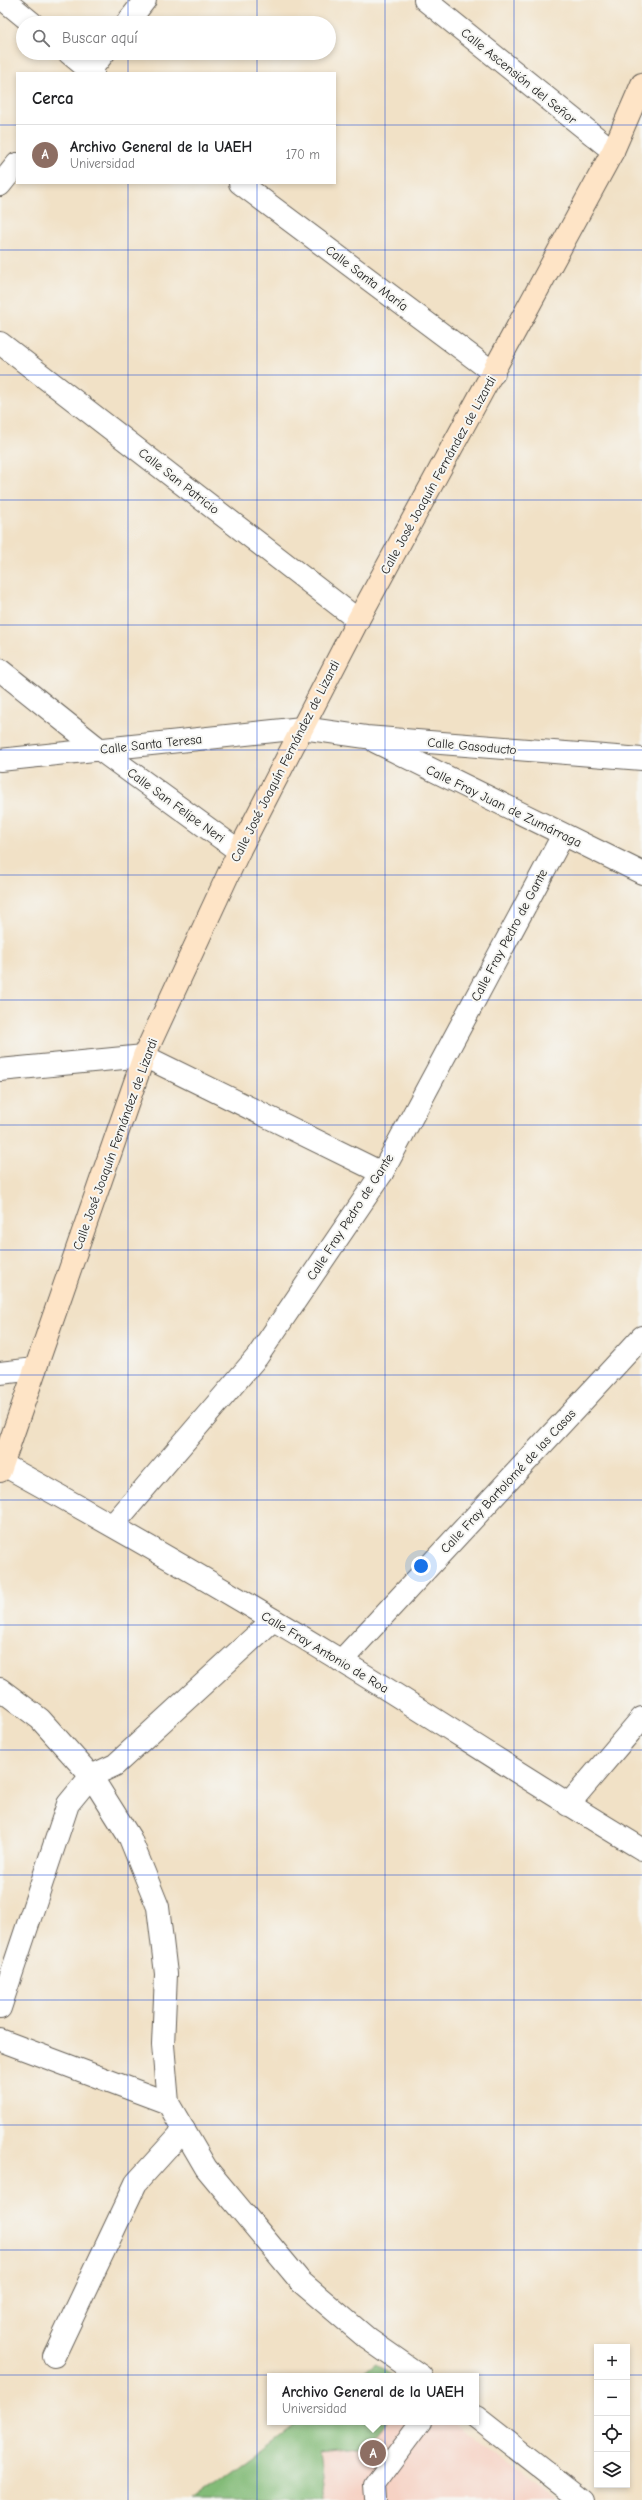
<!DOCTYPE html>
<html lang="es">
<meta charset="utf-8">
<style>
body{margin:0;font-family:"Comic Neue",sans-serif;background:#f2f2f2;color:#202124}
.controls{position:absolute;right:12px;bottom:12px;display:grid;overflow:hidden;border-radius:0px;box-shadow:0 2px 6px #0003}
.controls button{width:36px;height:36px;display:grid;place-items:center;padding:0;border:0;border-bottom:1px solid #e0e0e0;background:#fff;color:#202124;font:20px sans-serif}
.you{position:absolute;left:421px;top:1566px;width:14px;height:14px;margin:-10px;border:3px solid #fff;border-radius:50%;background:#1a73e8;box-shadow:0 0 0 6px #1a73e833}
.badge{display:grid;place-items:center;width:26px;height:26px;border-radius:50%;background:#1f6fb2;color:#fff;font-size:13px;font-weight:700}
.pin{position:absolute;translate:-50% -50%;border:2px solid #fff;box-shadow:0 1px 4px #0006}
.popup{position:absolute;left:267px;top:2373px;width:212px;height:52px;box-sizing:border-box;display:grid;place-content:center;border-radius:0px;background:#fff;filter:drop-shadow(0 1px 3px #0005);font-size:13px;white-space:nowrap;color:#757577}
.popup b{font-size:15px;color:#202124}
.popup::after{content:'';position:absolute;left:50%;top:100%;margin-left:-8px;border:8px solid transparent;border-top-color:#fff}
.list{margin:0;padding:0;list-style:none}
h2{display:flex;justify-content:space-between;align-items:center;height:52px;margin:0;padding:0 16px;font-size:17px}
h2 small{font-size:13px;font-weight:400;color:#757577}
.list li{display:grid;grid-template-columns:26px 1fr auto;gap:12px;align-items:center;box-sizing:border-box;height:60px;padding:0 16px;border-top:1px solid #e0e0e0}
.list b{display:block;font-size:15px;white-space:nowrap}
.list p{margin:0;font-size:13px;white-space:nowrap;color:#757577}
.list em{font-size:13px;font-style:normal;color:#757577}
.icon{flex:none;width:22px;height:22px;fill:none;stroke:currentColor;stroke-width:2;stroke-linecap:round;stroke-linejoin:round}
.map{position:relative;flex:none;width:642px;height:2500px;overflow:hidden}
.search{position:absolute;background:#fff;box-shadow:0 2px 6px #0003;left:16px;top:16px;width:320px;height:44px;display:flex;align-items:center;gap:10px;box-sizing:border-box;padding:0 14px;border-radius:22px;color:#757577;font-size:15px}
.panel{position:absolute;background:#fff;box-shadow:0 2px 6px #0003;left:16px;top:72px;width:320px;height:112px;border-radius:0px}
.map>svg:first-child{display:block}
</style>
<div class="map">
<svg width="642" height="2500" viewBox="0 0 642 2500">
<rect width="100%" height="100%" fill="#f6f6f2"/>
<filter id="ink" filterUnits="userSpaceOnUse"><feTurbulence type="fractalNoise" baseFrequency=".025" numOctaves="2"/><feDisplacementMap in="SourceGraphic" scale="8" xChannelSelector="R" yChannelSelector="G"/><feConvolveMatrix kernelMatrix="1 2 1 2 8 2 1 2 1" color-interpolation-filters="sRGB"/></filter>
<filter id="wash" filterUnits="userSpaceOnUse"><feTurbulence type="fractalNoise" baseFrequency=".012" numOctaves="4" result="noise"/><feDisplacementMap in="SourceGraphic" scale="16" xChannelSelector="R" yChannelSelector="G"/><feGaussianBlur stdDeviation="0.9" result="paint"/><feColorMatrix in="noise" values="0 0 0 0 0 0 0 0 0 0 0 0 0 0 0 0 0 1.4 0 .05"/><feComposite in="paint" operator="in"/></filter>
<g filter="url(#wash)">
<rect width="100%" height="100%" fill="#f1e1c6"/>
<!-- built -->
<polygon fill="#f6d2c4" points="297,2422 452,2422 552,2500 192,2500"/>
<!-- forest -->
<g fill="#83bb78" stroke="#506c4a">
<polygon points="376,2363 393,2376 359,2376"/>
<polygon points="297,2422 387,2422 366,2448 318,2453 324,2500 192,2500"/>
</g>
</g>
<g filter="url(#ink)">
<g fill="none" stroke-linecap="round" stroke-linejoin="round">
<!-- lane casing -->
<g stroke="#676158" stroke-width="22">
<polyline id="lane" points="375,2500 374,2485 421,2422"/>
</g>
<!-- street casing -->
<g stroke="#676158" stroke-width="24">
<g id="street">
<polyline points="4,0 32,23"/>
<polyline points="425,0 613,151"/>
<polyline points="127,23 145,0"/>
<polyline points="69,53 93,73"/>
<polyline points="88,73 104,53"/>
<polyline points="240,183 494,373"/>
<polyline points="0,185 17,164"/>
<polyline points="0,343 358,620"/>
<polyline points="0,670 99,749 239,851"/>
<polyline points="376,742 642,873"/>
<polyline points="0,760 302,728 366,737 642,759"/>
<polyline points="0,1070 144,1056 382,1173"/>
<polyline points="0,1373 35,1369"/>
<path d="M2,1464C116,1527 229,1592 340,1660C441,1722 540,1788 642,1849"/>
<polyline points="113,1525 257,1357 382,1173 563,835"/>
<polyline points="341,1661 642,1337"/>
<polyline points="0,1689 40,1719 91,1776 130,1838 158,1907 166,1974 163,2045 168,2103 206,2168 301,2282 368,2339 421,2376"/>
<polyline points="568,1805 642,1718"/>
<polyline points="0,2008 68,1804 91,1776 115,1765 273,1620"/>
<polyline points="0,2040 168,2103"/>
<polyline points="54,2356 136,2183 184,2130"/>
<polyline points="476,2417 582,2500"/>
</g>
</g>
<!-- secondary casing -->
<g stroke="#676158" stroke-width="24">
<polyline id="secondary" points="0,1471 144,1056 239,851 358,620 613,151 642,84"/>
</g>
<!-- lane -->
<use href="#lane" stroke="#fff" stroke-width="20"/>
<!-- street -->
<use href="#street" stroke="#fff" stroke-width="22"/>
<!-- secondary -->
<use href="#secondary" stroke="#fee4c6" stroke-width="22"/>
</g>
</g>
<!-- grid -->
<path fill="none" stroke="#1d4ed8" stroke-width="1" stroke-opacity="0.55" d="M128,0V23M257,0V23M385,0V2500M514,0V2500M128,53V73M257,53V73M0,125H17M335,125H642M128,183V2500M257,183V2500M0,250H642M0,375H642M0,500H642M0,625H642M0,750H642M0,875H642M0,1000H642M0,1125H642M0,1250H642M0,1375H642M0,1500H642M0,1625H642M0,1750H642M0,1875H642M0,2000H642M0,2125H642M0,2250H642M0,2375H597M627,2375H642"/>
<g text-anchor="middle" dominant-baseline="central" stroke-width="4" stroke-linejoin="round" paint-order="stroke">
<!-- street labels -->
<g font-size="13" fill="#1c1c1c" stroke="#f6f6f2">
<text transform="translate(519 76) rotate(39)">Calle Ascensión del Señor</text>
<text transform="translate(367 278) rotate(37)">Calle Santa María</text>
<text transform="translate(438 475) rotate(-61)">Calle José Joaquín Fernández de Lizardi</text>
<text transform="translate(179 481) rotate(38)">Calle San Patricio</text>
<text transform="translate(151 744) rotate(-6)">Calle Santa Teresa</text>
<text transform="translate(472 746) rotate(5)">Calle Gasoducto</text>
<text transform="translate(285 761) rotate(-63)">Calle José Joaquín Fernández de Lizardi</text>
<text transform="translate(176 805) rotate(36)">Calle San Felipe Neri</text>
<text transform="translate(504 806) rotate(26)">Calle Fray Juan de Zumárraga</text>
<text transform="translate(509 935) rotate(-62)">Calle Fray Pedro de Gante</text>
<text transform="translate(115 1144) rotate(-70)">Calle José Joaquín Fernández de Lizardi</text>
<text transform="translate(350 1217) rotate(-57)">Calle Fray Pedro de Gante</text>
<text transform="translate(508 1481) rotate(-47)">Calle Fray Bartolomé de las Casas</text>
<text transform="translate(325 1652) rotate(31)">Calle Fray Antonio de Roa</text>
</g>
</g>
</svg>
<div class="controls">
<button>+</button>
<button>−</button>
<button><svg class="icon" aria-label="locate" viewBox="0 0 24 24"><circle cx="12" cy="12" r="6"/><path d="M12 2v4M12 18v4M2 12h4M18 12h4"/></svg></button>
<button><svg class="icon" aria-label="layers" viewBox="0 0 24 24"><path d="M12 4l9 5-9 5-9-5zM3 14l9 5 9-5"/></svg></button>
</div>
<div class="you"></div>
<div class="pin badge" style="left:373px;top:2453px;background:#8d6e63">A</div>
<div class="popup"><b>Archivo General de la UAEH</b>Universidad</div>
<div class="search"><svg class="icon" aria-label="search" viewBox="0 0 24 24"><circle cx="10" cy="10" r="6"/><path d="M15 15l6 6"/></svg>Buscar aquí</div>
<section class="panel">
<h2>Cerca<small></small></h2>
<ul class="list">
<li><span class="badge" style="background:#8d6e63">A</span><div><b>Archivo General de la UAEH</b><p>Universidad</p></div><em>170 m</em></li>
</ul>
</section>
</div>
